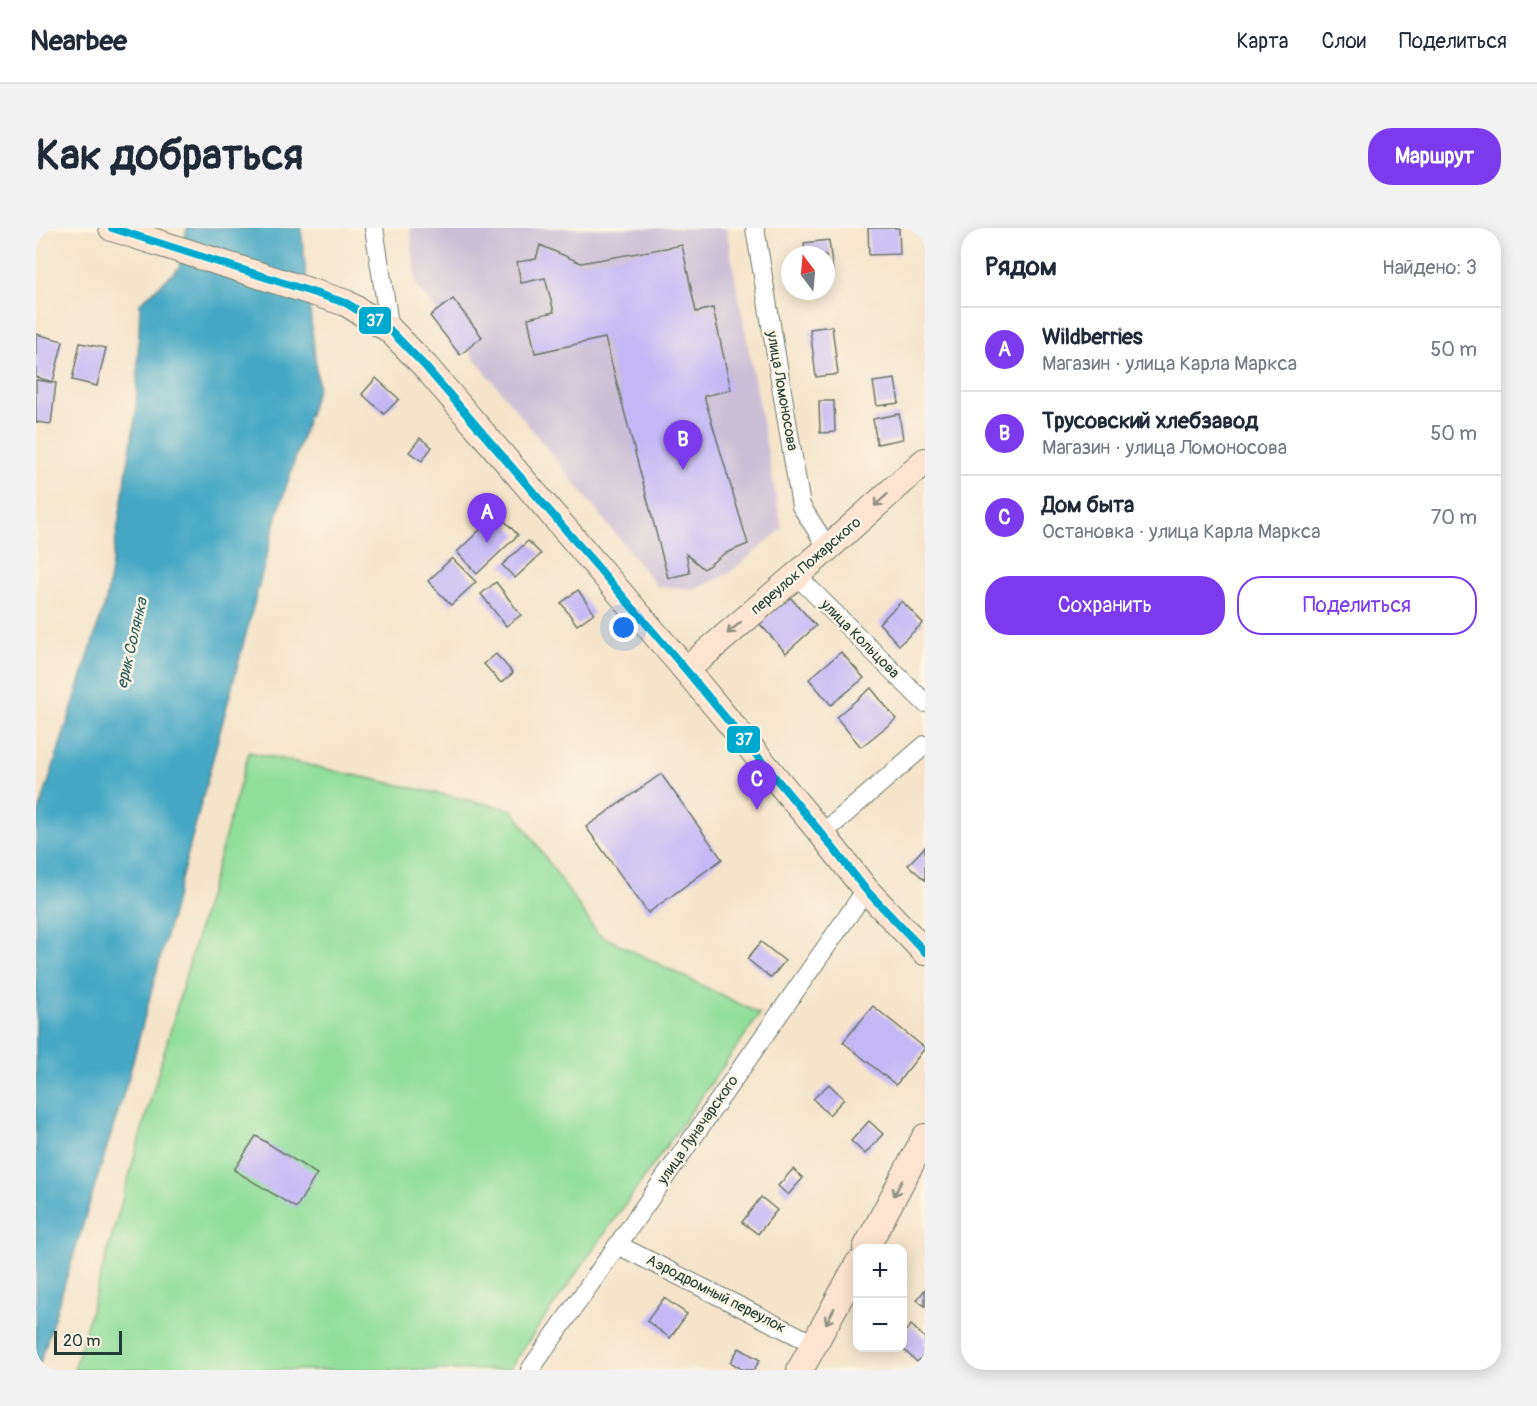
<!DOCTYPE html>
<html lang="ru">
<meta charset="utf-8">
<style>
body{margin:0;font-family:Pangolin,sans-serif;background:#f2f2f3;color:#1f2937}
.controls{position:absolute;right:18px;bottom:18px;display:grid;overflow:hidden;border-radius:12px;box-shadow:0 3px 15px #0003}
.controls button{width:54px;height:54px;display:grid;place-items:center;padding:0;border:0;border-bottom:2px solid #e0e1e3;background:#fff;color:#1f2937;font:30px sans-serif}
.compass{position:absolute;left:745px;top:18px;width:54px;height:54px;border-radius:50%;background:#fff;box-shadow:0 3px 15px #0003;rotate:344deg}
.scale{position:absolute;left:18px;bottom:15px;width:68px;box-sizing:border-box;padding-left:6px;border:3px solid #1f3d34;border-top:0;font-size:16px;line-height:21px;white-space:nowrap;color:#1f3d34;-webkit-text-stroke:4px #fcf5e5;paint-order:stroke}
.you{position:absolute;left:588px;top:400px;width:21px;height:21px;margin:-15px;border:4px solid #fff;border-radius:50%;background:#1a73e8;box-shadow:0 0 0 9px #1a73e833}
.badge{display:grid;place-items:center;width:39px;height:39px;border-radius:50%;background:#7c3aed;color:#fff;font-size:20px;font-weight:700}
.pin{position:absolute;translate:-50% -50px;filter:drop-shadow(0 2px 3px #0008)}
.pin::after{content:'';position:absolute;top:32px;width:21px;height:18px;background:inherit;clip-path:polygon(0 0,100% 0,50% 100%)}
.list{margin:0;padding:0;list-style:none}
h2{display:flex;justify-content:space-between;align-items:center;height:78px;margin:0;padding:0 24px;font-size:26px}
h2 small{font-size:20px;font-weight:400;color:#747a83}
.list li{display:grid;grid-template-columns:39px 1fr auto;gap:18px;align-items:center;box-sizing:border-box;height:84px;padding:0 24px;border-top:2px solid #e0e1e3}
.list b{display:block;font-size:22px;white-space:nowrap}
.list p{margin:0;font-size:20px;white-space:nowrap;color:#747a83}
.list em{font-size:20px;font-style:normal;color:#747a83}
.actions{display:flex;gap:12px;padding:18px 24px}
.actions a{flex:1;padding:14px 0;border:2px solid #7c3aed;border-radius:24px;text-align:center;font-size:21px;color:#7c3aed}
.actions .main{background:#7c3aed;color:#fff}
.map{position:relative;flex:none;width:889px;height:1142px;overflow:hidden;border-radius:24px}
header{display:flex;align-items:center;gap:36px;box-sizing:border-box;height:84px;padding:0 30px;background:#fff;border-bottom:2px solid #e0e1e3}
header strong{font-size:28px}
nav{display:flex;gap:33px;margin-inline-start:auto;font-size:21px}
.intro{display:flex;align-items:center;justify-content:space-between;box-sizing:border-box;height:144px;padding:0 36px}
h1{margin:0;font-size:42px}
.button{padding:15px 27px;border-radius:24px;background:#7c3aed;color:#fff;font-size:21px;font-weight:700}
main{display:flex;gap:36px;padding:0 36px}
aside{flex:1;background:#fff;border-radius:24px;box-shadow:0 3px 15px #0003}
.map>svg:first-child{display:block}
</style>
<header>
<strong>Nearbee</strong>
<nav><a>Карта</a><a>Слои</a><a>Поделиться</a></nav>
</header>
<div class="intro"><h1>Как добраться</h1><a class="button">Маршрут</a></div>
<main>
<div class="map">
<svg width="889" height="1142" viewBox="0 0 889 1142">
<rect width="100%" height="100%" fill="#fcf5e5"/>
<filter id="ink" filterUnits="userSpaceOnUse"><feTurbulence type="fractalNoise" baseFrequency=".0167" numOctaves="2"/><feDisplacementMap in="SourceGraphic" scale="12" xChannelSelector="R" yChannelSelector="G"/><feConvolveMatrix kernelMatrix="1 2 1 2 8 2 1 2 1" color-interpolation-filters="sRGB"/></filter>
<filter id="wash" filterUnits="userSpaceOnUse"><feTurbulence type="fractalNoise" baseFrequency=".008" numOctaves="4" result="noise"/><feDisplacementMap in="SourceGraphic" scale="24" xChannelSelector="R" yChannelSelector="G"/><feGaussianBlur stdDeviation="1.35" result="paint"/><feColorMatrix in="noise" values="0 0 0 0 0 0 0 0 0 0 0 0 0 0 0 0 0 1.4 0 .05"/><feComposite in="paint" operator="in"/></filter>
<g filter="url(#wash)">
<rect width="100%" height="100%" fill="#f5e4ca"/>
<!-- industrial -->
<polygon fill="#cbbfd5" points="374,0 690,0 746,301 692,346 659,361 621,358 380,57"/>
<!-- green -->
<polygon fill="#91de9b" stroke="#588e68" stroke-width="1.5" points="213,524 477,582 562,706 724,786 472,1142 38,1142"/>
<!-- water -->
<polygon fill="#44a7c4" stroke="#32727c" stroke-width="1.5" points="151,0 265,0 282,158 242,285 93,848 2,1142 0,1142 0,593 70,372 100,185 104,75 143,40"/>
<g id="blocks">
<!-- building -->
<g fill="#c3b7f5">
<polygon points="832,0 863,0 864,26 833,27"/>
<polygon points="793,12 797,45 790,45 790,27 769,27 768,15"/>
<polygon points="504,17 545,35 646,17 660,84 677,80 695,162 668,168 712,316 688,326 668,341 650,326 654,345 632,350 569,110 499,125 492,90 518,84 509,50 485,55 481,34 500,31"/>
<polygon points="417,71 446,109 424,127 394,88"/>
<polygon points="796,98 802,146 780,149 774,101"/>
<polygon points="0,106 27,113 17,154 0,149"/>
<polygon points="44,115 70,120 61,158 36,152"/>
<polygon points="340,150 363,171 348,186 326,166"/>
<polygon points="859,151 863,175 841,178 837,154"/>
<polygon points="0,152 20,155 15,196 0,194"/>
<polygon points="783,173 798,173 799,204 784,205"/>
<polygon points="863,186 867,211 841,216 837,191"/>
<polygon points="384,210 396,219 386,233 373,224"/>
<polygon points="461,285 482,307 441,346 421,324"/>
<polygon points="492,313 505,326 479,350 466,337"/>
<polygon points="416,330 440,354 415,377 392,353"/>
<polygon points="460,354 485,387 470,398 445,366"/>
<polygon points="542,362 558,385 541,397 525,375"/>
<polygon points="754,369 780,398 750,425 724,396"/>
<polygon points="866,373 887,395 863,417 843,395"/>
<polygon points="805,424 828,450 795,477 773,451"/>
<polygon points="460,426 477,445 465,455 448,436"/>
<polygon points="835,460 860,491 825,519 800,489"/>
<polygon points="625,546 686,631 612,685 550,599"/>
<polygon points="889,619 889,652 872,637"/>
<polygon points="725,714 749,733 735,750 711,731"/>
<polygon points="837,778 889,820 860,857 807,814"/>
<polygon points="793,856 808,871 793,887 777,871"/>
<polygon points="833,893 847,906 829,926 815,913"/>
<polygon points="220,908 281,946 260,980 198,942"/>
<polygon points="757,941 767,950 752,967 742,958"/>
<polygon points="725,969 741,982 722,1006 706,994"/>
<polygon points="889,1061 889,1078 881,1072"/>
<polygon points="628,1070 651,1086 634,1110 611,1093"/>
<polygon points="875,1097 889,1110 889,1126 881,1134 867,1121 867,1106"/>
<polygon points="703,1120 724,1132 718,1142 707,1142 694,1134"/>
</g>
</g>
</g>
<g filter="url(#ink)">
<use href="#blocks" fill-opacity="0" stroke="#6a7768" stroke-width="1.5"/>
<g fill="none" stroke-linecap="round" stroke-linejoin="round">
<!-- street casing -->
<g stroke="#6a7768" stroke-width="20">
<g id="street">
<polyline points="338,0 354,102"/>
<polyline points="719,0 765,278 792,320"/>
<polyline points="759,346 889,475"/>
<polyline points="786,606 889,517"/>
<polyline points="582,1017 778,1116"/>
<polyline points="494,1142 830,662"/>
</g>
</g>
<!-- secondary casing -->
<g stroke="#6a7768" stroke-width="28">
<g id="secondary">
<polyline points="76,0 310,75 354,102 389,138 650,442 786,606 830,662 889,724"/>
<polyline points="650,442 792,320 889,233"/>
<polyline points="830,1020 889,909"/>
<polyline points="764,1142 822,1036"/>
</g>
</g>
<!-- street -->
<use href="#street" stroke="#fff" stroke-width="18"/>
<!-- secondary -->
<use href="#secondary" stroke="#fde4d0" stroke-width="26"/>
<!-- bus-1 casing -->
<g stroke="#fcf5e5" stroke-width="12">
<polyline id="bus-1" points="76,0 310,75 354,102 389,138 650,442 786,606 830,662 889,724"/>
</g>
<!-- bus-1 -->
<use href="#bus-1" stroke="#00a9ce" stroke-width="8"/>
</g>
<!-- one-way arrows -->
<defs><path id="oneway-shaft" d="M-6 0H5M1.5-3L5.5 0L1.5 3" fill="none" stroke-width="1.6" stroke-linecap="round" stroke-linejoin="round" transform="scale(1.5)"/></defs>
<g stroke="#8e9082">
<use href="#oneway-shaft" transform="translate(845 272) rotate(138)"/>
<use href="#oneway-shaft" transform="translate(698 400) rotate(139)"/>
<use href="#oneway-shaft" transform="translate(862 960) rotate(118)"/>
<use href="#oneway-shaft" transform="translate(794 1088) rotate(119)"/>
</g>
</g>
<g text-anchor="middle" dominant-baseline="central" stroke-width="5" stroke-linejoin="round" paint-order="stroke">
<!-- street labels -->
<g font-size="15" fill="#1f3d34" stroke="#fcf5e5">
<text transform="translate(746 163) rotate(80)">улица Ломоносова</text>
<text transform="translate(770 338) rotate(-41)">переулок Пожарского</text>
<text transform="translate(824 411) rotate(45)">улица Кольцова</text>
<text transform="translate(662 902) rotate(-55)">улица Луначарского</text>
<text transform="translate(680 1066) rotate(27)">Аэродромный переулок</text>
</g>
<!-- water labels -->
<g font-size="16" font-style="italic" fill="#2a5d5f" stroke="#fcf5e5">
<text transform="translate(96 415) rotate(-77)">ерик Солянка</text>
</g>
</g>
<g stroke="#fcf5e5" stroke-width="2">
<rect x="322" y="78" width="34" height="29" rx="6" fill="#00a9ce"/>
<rect x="690" y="497" width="35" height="29" rx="6" fill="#00a9ce"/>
</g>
<g font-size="16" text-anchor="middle" font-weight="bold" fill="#fff">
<text x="339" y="98">37</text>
<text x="708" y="517">37</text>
</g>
</svg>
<div class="controls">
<button>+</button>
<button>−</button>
</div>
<svg class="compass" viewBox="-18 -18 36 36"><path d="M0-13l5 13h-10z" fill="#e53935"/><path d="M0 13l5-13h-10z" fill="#747a83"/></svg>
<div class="scale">20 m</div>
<div class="you"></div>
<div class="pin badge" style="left:451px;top:315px">A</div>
<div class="pin badge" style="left:647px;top:242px">B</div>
<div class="pin badge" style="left:721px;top:582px">C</div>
</div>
<aside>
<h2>Рядом<small>Найдено: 3</small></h2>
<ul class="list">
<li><span class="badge">A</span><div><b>Wildberries</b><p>Магазин · улица Карла Маркса</p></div><em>50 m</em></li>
<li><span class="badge">B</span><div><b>Трусовский хлебзавод</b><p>Магазин · улица Ломоносова</p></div><em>50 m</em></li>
<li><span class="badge">C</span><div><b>Дом быта</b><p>Остановка · улица Карла Маркса</p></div><em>70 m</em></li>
</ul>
<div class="actions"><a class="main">Сохранить</a><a>Поделиться</a></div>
</aside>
</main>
